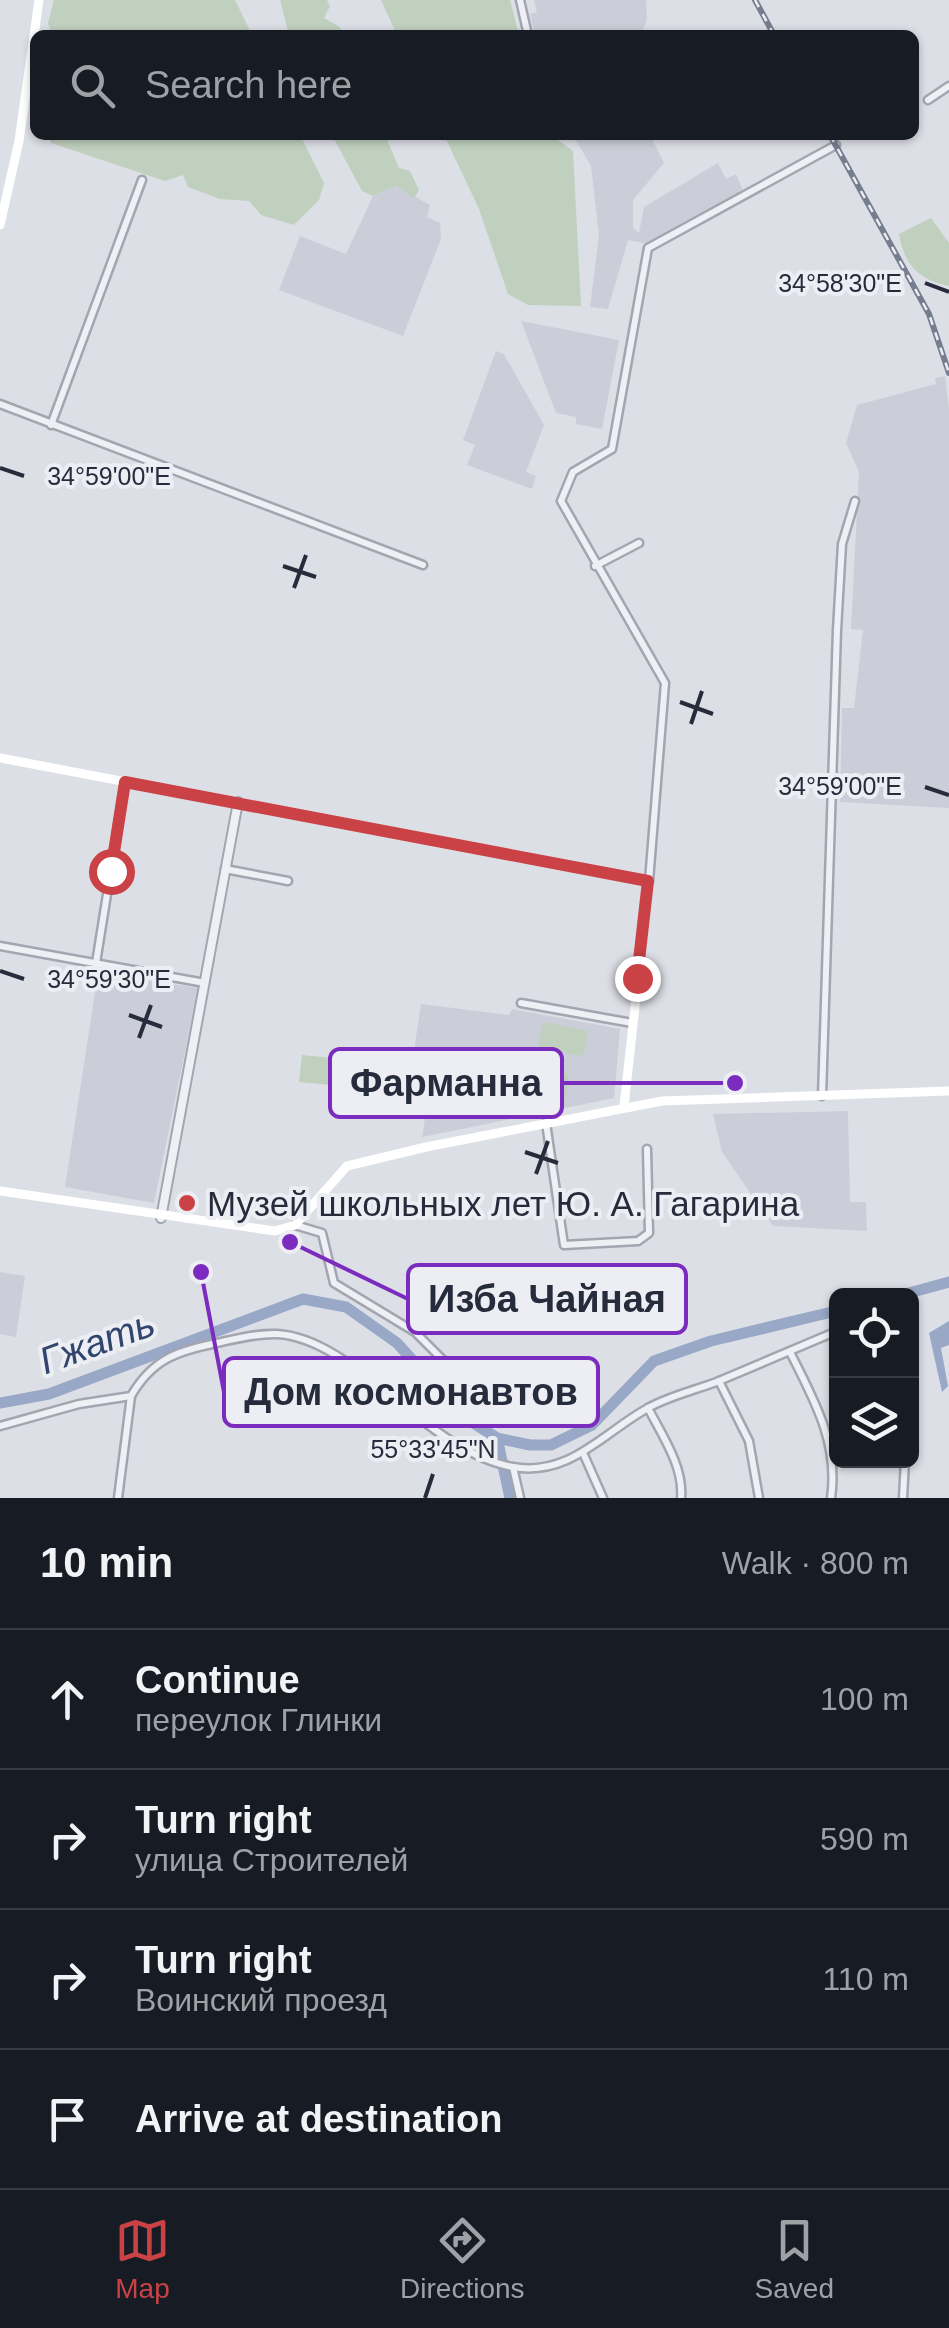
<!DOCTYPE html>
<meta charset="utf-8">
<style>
body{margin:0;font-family:Helvetica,sans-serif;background:#20242c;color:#f1f3f6}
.controls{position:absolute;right:30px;bottom:30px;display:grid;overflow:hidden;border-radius:15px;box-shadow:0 2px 8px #0004}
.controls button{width:90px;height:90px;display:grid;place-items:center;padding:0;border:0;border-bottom:2px solid #363941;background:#171b24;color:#f1f3f6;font:50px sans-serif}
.stop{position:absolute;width:30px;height:30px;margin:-22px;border:8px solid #ca4245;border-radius:50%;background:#fff}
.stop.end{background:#ca4245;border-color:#fff;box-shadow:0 2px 10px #0008}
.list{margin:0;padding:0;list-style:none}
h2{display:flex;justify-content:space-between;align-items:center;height:130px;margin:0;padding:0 40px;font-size:42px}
h2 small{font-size:32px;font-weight:400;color:#9ea1a6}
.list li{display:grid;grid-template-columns:65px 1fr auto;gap:30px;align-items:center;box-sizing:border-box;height:140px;padding:0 40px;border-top:2px solid #363941}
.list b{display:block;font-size:38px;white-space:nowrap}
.list p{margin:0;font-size:32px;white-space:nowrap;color:#9ea1a6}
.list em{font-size:32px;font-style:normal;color:#9ea1a6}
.icon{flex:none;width:55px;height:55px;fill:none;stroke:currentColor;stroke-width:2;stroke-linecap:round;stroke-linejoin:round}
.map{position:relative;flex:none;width:949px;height:1498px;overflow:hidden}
.search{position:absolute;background:#171b24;box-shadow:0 2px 8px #0004;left:30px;right:30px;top:30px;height:110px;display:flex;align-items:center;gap:25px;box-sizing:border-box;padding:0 35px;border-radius:15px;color:#9ea1a6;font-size:38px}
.sheet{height:690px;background:#171b24}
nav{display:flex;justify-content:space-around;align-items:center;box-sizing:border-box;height:140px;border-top:2px solid #363941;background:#171b24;font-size:28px;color:#9ea1a6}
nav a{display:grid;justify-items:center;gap:5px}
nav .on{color:#ca4245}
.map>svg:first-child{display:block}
</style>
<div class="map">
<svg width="949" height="1498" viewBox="0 0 949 1498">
<rect width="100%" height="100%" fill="#dddfe6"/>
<!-- built -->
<g fill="#cbced8">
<polygon points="534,0 646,0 647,19 641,35 535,35 530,14 537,12"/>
<polygon points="573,135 650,135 664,163 633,200 633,228 639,233 644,207 718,163 726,179 736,174 744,193 648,244 628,240 608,309 590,307 599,235 591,166"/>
<polygon points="396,186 430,205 427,217 440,223 441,239 403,336 279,290 300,236 346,254 373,196"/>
<polygon points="521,321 619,340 602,429 576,424 576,417 556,413"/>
<polygon points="496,351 504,354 544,425 526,472 536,476 532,489 467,465 475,445 463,440"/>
<polygon points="945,376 949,409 949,808 840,802 842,708 854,708 863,630 851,629 859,472 846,443 857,405 936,384 935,378"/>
<polygon points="98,973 198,988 154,1203 65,1187"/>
<polygon points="421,1004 509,1015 512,1009 620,1029 614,1098 422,1137 428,1100 407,1097"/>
<polygon points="848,1111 850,1202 866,1202 867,1231 773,1226 722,1152 713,1114"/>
<polygon points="0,1272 25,1276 16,1337 0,1334"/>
</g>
<!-- green -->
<g fill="#c0d0be">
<polygon points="54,0 235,0 252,35 52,35 48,23"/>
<polygon points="280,0 327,0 330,6 324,18 340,27 343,35 289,35"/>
<polygon points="381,0 510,0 519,35 397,35"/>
<polygon points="48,135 300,135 324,183 319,200 294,225 261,215 249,201 220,199 188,187 183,175 165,181 51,143"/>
<polygon points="332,135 385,135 399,168 410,171 419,190 414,198 396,186 373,196 362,191"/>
<polygon points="444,135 551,135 573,151 581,306 528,305 508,294 479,209"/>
<path d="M931,218L949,243V286C919,280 904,265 899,234Z"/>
<polygon points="543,1022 588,1031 583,1056 538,1048"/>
<polygon points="302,1055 355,1060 352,1087 299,1082"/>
<polygon points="527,1068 569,1074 565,1100 523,1093"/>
</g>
<!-- water -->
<polygon fill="#98a8c6" points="949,1321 949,1345 941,1348 948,1386 942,1392 929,1333"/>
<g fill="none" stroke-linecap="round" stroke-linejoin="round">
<!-- river -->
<g stroke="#98a8c6" stroke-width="11">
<polyline points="898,1296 949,1282"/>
<polyline points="0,1403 49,1394 303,1299 346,1307 397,1343 464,1417 497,1438 530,1445 551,1445 592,1425 654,1361 711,1341 836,1311"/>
<polyline points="497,1438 510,1498"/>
</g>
<!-- minor casing -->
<g stroke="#a3a6b0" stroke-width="11">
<g id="minor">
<polyline points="520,0 528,35"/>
<polyline points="928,100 949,86"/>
<polyline points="0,404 423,565"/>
<polyline points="51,425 142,180"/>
<polyline points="595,566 639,543"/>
<polyline points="225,869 288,881"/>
<polyline points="649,881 665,683 561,501 573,472 612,449 648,248 836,145"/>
<polyline points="0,946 205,983"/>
<polyline points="96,963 125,782"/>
<polyline points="521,1003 632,1023"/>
<polyline points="822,1096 837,630 842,544 855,501"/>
<polyline points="546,1123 564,1245 638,1241 649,1233 647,1149"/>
<polyline points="295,1225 322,1233 334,1283 415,1332 471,1388 498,1404"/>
<path d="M790,1352C814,1400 839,1443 831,1498"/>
<path d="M648,1408C662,1435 684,1467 681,1498"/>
<path d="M0,1426L79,1404L131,1396C152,1360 176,1351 217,1343C235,1339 258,1333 277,1334C355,1338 426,1452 513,1467C570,1477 604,1432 648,1408C669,1396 696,1390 719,1381"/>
<polyline points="584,1455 603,1498"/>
<polyline points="513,1467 520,1498"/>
<polyline points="118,1498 131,1396"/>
<polyline points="759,1498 749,1441 719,1381 830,1334"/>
<polyline points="903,1498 905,1460"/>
</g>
</g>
<!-- tertiary casing -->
<g stroke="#a3a6b0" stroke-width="12">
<polyline id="tertiary" points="161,1218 238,802"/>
</g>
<!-- minor -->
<use href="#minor" stroke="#eff0f5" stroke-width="6"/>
<!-- tertiary -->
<use href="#tertiary" stroke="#eff0f5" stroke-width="8"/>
<!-- secondary -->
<g stroke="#fff" stroke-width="9">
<polyline points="0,225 19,141 39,0"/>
<polyline points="0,758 649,881 624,1106"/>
<polyline points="0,1191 275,1231 295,1225 347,1166 426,1147 662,1101 949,1091"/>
</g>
<!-- rail casing -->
<g stroke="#767d8f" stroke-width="6">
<g id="rail">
<polyline points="755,0 774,35"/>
<polyline points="830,135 929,314 949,373"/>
</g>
</g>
<!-- rail -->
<use href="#rail" stroke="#eceef4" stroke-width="2.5" stroke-dasharray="8" stroke-linecap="butt"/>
</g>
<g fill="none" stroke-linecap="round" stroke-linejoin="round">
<!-- route -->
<polyline stroke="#ca4245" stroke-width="12" points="111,871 125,782 648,881 637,978"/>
</g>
<!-- ticks -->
<path fill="none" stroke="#272c3c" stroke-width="4" d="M925,283L949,292M0,468L24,476M283,566L316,577M294,588L306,555M680,702L713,714M691,724L702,691M925,787L949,795M0,971L24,979M129,1015L162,1027M139,1038L151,1005M525,1152L558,1163M536,1174L548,1141M425,1498L433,1474"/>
<!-- markers -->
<circle fill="#ca4245" stroke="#eceef4" stroke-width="4" cx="187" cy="1203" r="10"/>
<g text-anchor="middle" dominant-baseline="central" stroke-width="8" stroke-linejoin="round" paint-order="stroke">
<!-- poi labels -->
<g font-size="35" fill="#272c3c" stroke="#eceef4" text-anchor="start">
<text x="207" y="1203">Музей школьных лет Ю. А. Гагарина</text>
</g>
<!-- water labels -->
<g font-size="38" font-style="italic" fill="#32456f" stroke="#eceef4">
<text transform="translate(97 1342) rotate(-20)">Гжать</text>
</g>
</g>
<g font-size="25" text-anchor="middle" fill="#272c3c" stroke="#eceef4" stroke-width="8" stroke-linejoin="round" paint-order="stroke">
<text x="840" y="292">34°58'30"E</text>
<text x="109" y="485">34°59'00"E</text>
<text x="840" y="795">34°59'00"E</text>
<text x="109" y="988">34°59'30"E</text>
<text x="433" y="1458">55°33'45"N</text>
</g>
<!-- callouts -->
<path fill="none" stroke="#7b2cbf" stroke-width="4" d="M735 1083L562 1083M290 1242L408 1299M201 1272L224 1392"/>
<g fill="#7b2cbf" stroke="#eceef4" stroke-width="4">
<circle cx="735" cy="1083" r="10"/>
<circle cx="290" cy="1242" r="10"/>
<circle cx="201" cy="1272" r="10"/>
</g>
<g fill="#eceef4" stroke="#7b2cbf" stroke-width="4">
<rect x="330" y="1049" width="232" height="68" rx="10"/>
<rect x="408" y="1265" width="278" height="68" rx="10"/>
<rect x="224" y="1358" width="374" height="68" rx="10"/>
</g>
<g font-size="38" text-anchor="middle" font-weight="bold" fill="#272c3c">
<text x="446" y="1096">Фарманна</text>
<text x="547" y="1312">Изба Чайная</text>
<text x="411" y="1405">Дом космонавтов</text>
</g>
</svg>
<div class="controls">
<button><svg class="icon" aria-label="locate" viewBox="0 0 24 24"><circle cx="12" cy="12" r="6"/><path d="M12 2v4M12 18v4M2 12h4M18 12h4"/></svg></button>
<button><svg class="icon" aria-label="layers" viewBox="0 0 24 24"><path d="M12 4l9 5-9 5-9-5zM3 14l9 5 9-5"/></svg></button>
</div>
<div class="stop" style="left:111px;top:871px"></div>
<div class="stop end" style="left:637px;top:978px"></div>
<div class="search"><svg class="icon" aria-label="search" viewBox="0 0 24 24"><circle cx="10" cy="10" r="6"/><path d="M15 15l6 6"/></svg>Search here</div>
</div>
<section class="sheet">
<h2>10 min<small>Walk · 800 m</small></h2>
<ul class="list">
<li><svg class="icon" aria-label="ahead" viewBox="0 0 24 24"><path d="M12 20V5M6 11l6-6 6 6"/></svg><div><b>Continue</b><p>переулок Глинки</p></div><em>100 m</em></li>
<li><svg class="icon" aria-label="right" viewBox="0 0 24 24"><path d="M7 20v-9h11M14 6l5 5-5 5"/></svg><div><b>Turn right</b><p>улица Строителей</p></div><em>590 m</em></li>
<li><svg class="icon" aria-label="right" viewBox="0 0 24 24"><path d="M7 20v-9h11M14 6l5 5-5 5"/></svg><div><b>Turn right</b><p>Воинский проезд</p></div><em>110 m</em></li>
<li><svg class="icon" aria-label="arrive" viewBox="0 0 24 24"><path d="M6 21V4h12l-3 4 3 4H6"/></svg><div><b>Arrive at destination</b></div></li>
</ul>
</section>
<nav>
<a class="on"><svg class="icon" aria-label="map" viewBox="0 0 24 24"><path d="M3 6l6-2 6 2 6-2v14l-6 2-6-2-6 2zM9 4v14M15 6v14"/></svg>Map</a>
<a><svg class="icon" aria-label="directions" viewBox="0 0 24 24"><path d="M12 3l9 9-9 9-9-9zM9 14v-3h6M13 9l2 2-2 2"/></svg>Directions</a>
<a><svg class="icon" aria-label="saved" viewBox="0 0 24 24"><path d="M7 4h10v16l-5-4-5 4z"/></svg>Saved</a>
</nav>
